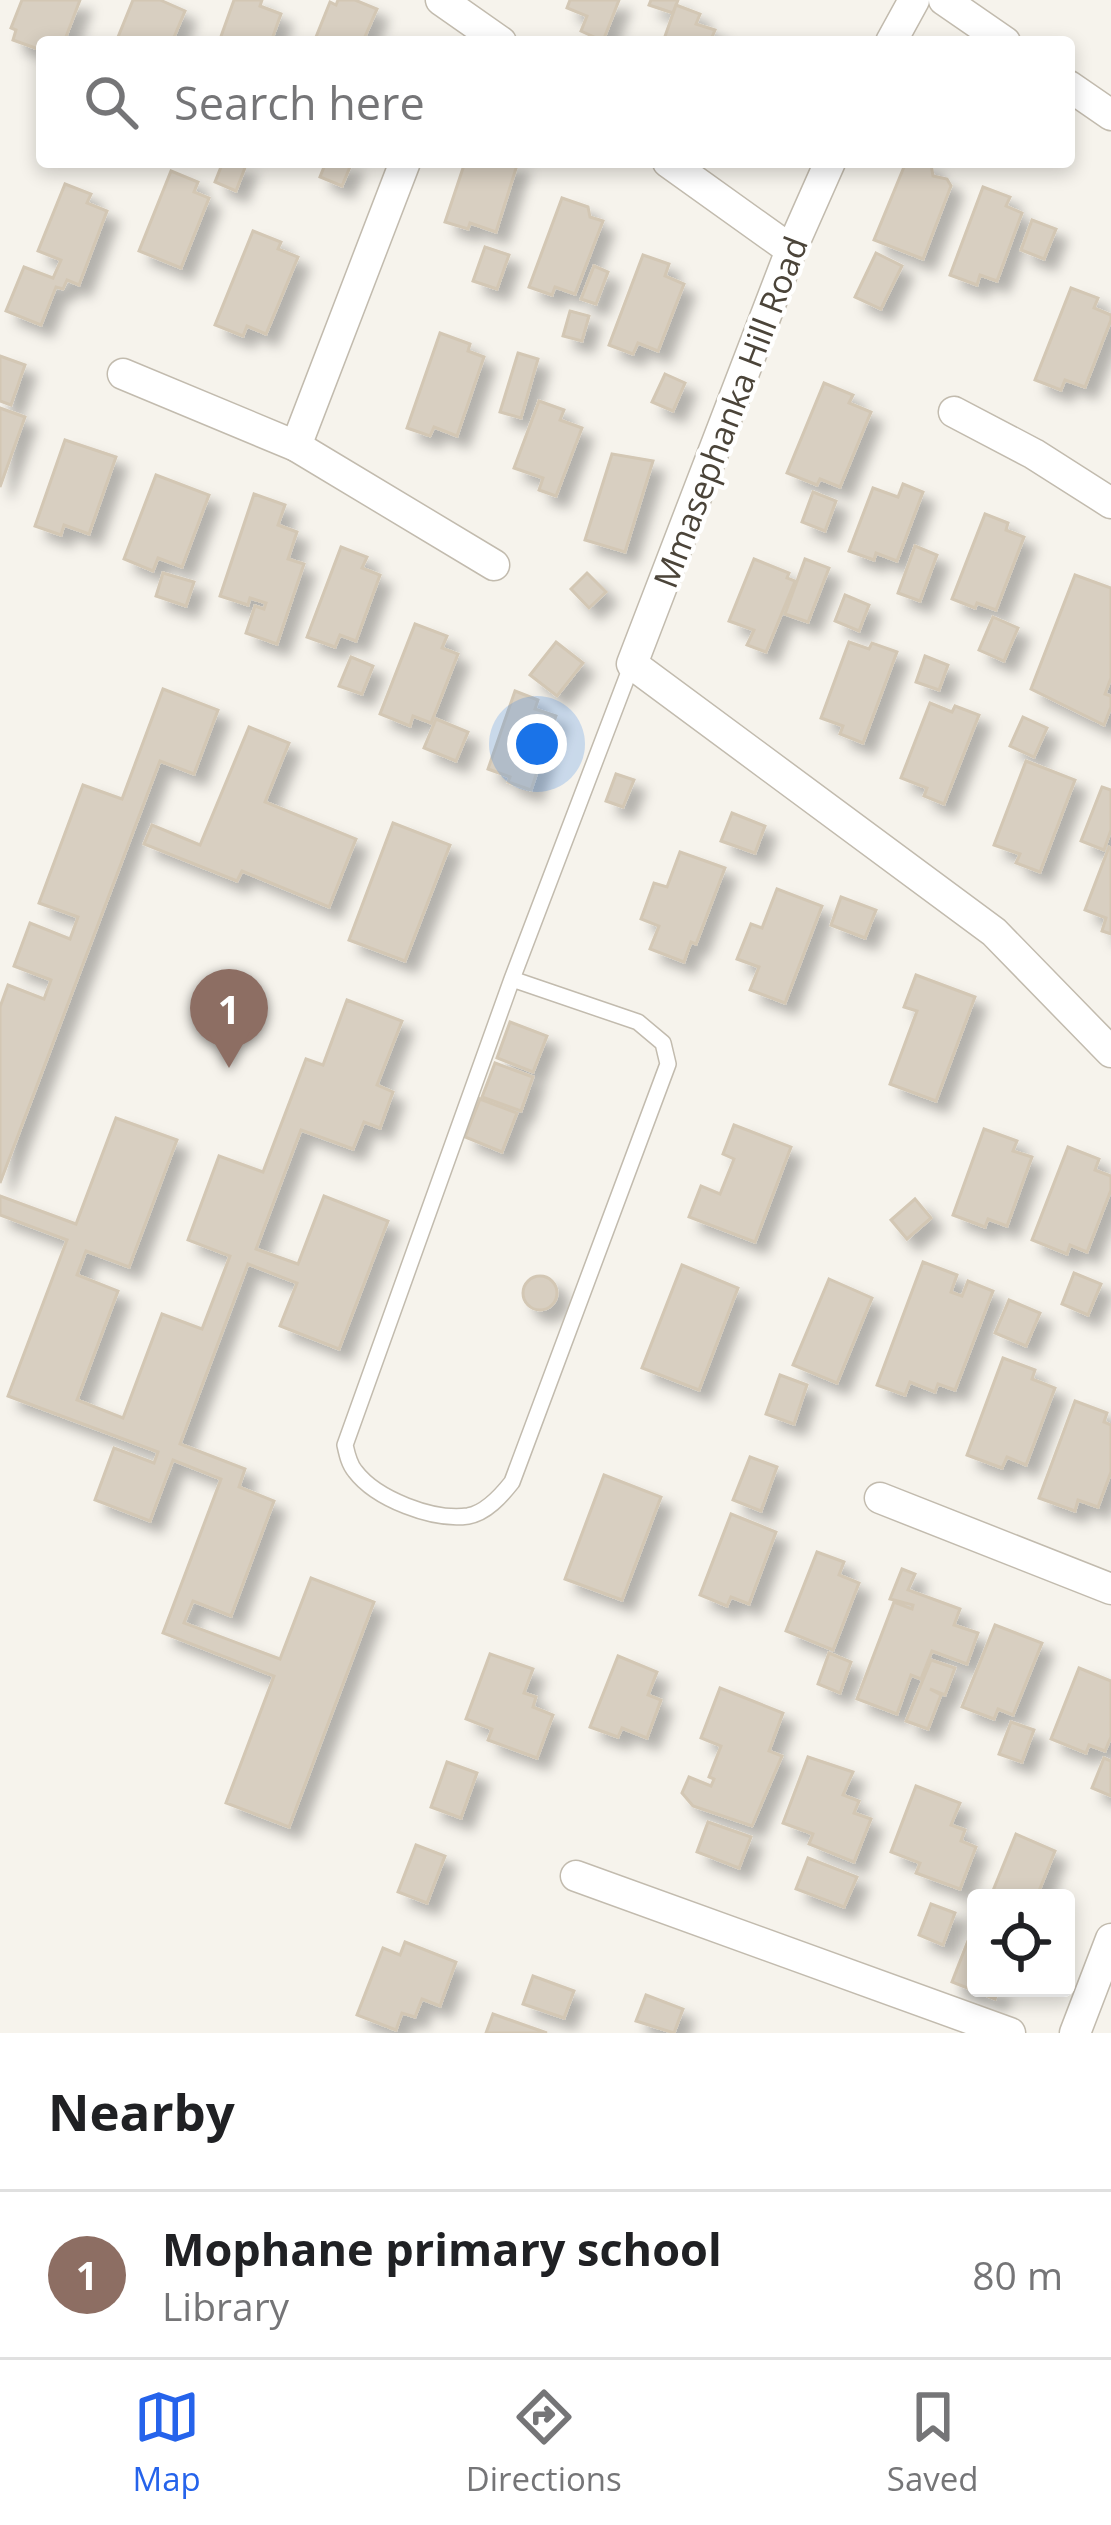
<!DOCTYPE html>
<style>
body{margin:0;font-family:"Open Sans",sans-serif;background:#f6f6f6;color:#202124}
.controls{position:absolute;right:36px;bottom:36px;display:grid;overflow:hidden;border-radius:12px;box-shadow:0 6px 18px #0003}
.controls button{width:108px;height:108px;display:grid;place-items:center;padding:0;border:0;border-bottom:3px solid #e0e0e0;background:#fff;color:#202124;font:60px sans-serif}
.you{position:absolute;left:537px;top:744px;width:42px;height:42px;margin:-30px;border:9px solid #fff;border-radius:50%;background:#1a73e8;box-shadow:0 0 0 18px #1a73e833}
.badge{display:grid;place-items:center;width:78px;height:78px;border-radius:50%;background:#2563eb;color:#fff;font-size:39px;font-weight:700}
.pin{position:absolute;translate:-50% -99px;filter:drop-shadow(0 3px 6px #0008)}
.pin::after{content:'';position:absolute;top:63px;width:42px;height:36px;background:inherit;clip-path:polygon(0 0,100% 0,50% 100%)}
.list{margin:0;padding:0;list-style:none}
h2{display:flex;justify-content:space-between;align-items:center;height:156px;margin:0;padding:0 48px;font-size:51px}
h2 small{font-size:39px;font-weight:400;color:#757577}
.list li{display:grid;grid-template-columns:78px 1fr auto;gap:36px;align-items:center;box-sizing:border-box;height:168px;padding:0 48px;border-top:3px solid #e0e0e0}
.list b{display:block;font-size:45px;white-space:nowrap}
.list p{margin:0;font-size:39px;white-space:nowrap;color:#757577}
.list em{font-size:39px;font-style:normal;color:#757577}
.icon{flex:none;width:66px;height:66px;fill:none;stroke:currentColor;stroke-width:2;stroke-linecap:round;stroke-linejoin:round}
.map{position:relative;flex:none;width:1111px;height:2033px;overflow:hidden}
.search{position:absolute;background:#fff;box-shadow:0 6px 18px #0003;left:36px;right:36px;top:36px;height:132px;display:flex;align-items:center;gap:30px;box-sizing:border-box;padding:0 42px;border-radius:12px;color:#757577;font-size:45px}
.sheet{height:324px;background:#fff}
nav{display:flex;justify-content:space-around;align-items:center;box-sizing:border-box;height:168px;border-top:3px solid #e0e0e0;background:#fff;font-size:33px;color:#757577}
nav a{display:grid;justify-items:center;gap:6px}
nav .on{color:#2563eb}
.map>svg:first-child{display:block}
</style>
<div class="map">
<svg width="1111" height="2033" viewBox="0 0 1111 2033">
<defs>
<filter id="shadow"><feDropShadow dx="11" dy="11" stdDeviation="6" flood-color="#0004"/></filter>
</defs>
<rect width="100%" height="100%" fill="#f6f3ec"/>
<!-- building -->
<g fill="#d8cfc1" stroke="#d3c7b4" stroke-width="3" filter="url(#shadow)">
<polygon points="22,0 80,0 64,42 42,40 38,49 13,40 16,30 11,28"/>
<polygon points="133,0 160,0 185,11 172,42 116,42"/>
<polygon points="234,0 262,0 260,6 281,14 271,42 219,42"/>
<polygon points="338,0 355,0 377,9 364,39 372,42 314,42 330,2 336,5"/>
<polygon points="570,0 619,0 603,41 581,31 587,16 567,8"/>
<polygon points="651,0 678,0 673,13 649,5"/>
<polygon points="676,5 700,14 696,24 715,30 710,42 663,42"/>
<polygon points="223,162 246,165 236,191 215,182"/>
<polygon points="326,162 352,162 342,186 320,177"/>
<polygon points="465,162 518,162 496,232 470,223 468,229 445,222"/>
<polygon points="906,162 931,164 933,176 947,179 951,186 923,259 874,240"/>
<polygon points="171,171 198,182 194,192 209,198 181,268 139,251"/>
<polygon points="65,184 91,194 87,203 107,211 79,285 67,280 63,289 56,287 41,325 6,311 24,267 53,278 61,260 38,251"/>
<polygon points="983,187 1010,197 1006,206 1022,213 997,281 980,275 977,285 950,275"/>
<polygon points="562,198 588,207 590,217 603,221 575,294 555,287 552,295 529,287"/>
<polygon points="1032,220 1056,229 1044,259 1021,250"/>
<polygon points="253,231 281,242 278,249 298,257 266,334 247,326 243,336 215,325"/>
<polygon points="485,247 509,255 497,289 473,281"/>
<polygon points="876,253 902,266 881,309 855,297"/>
<polygon points="643,255 669,264 665,276 684,284 658,351 638,343 633,354 609,345"/>
<polygon points="594,266 608,272 596,304 581,299"/>
<polygon points="1071,288 1098,298 1094,308 1111,315 1111,320 1085,387 1065,380 1061,390 1035,380"/>
<polygon points="570,311 589,316 582,341 563,336"/>
<polygon points="440,333 470,344 468,351 484,357 457,436 434,427 430,436 407,428"/>
<polygon points="518,353 538,359 521,418 500,412"/>
<polygon points="0,356 25,365 11,405 0,401"/>
<polygon points="665,374 685,383 673,411 652,402"/>
<polygon points="824,383 853,395 849,403 871,412 840,487 820,479 817,485 787,473"/>
<polygon points="539,401 564,410 560,420 582,428 556,496 539,490 543,478 514,468"/>
<polygon points="0,408 25,417 0,487"/>
<polygon points="65,440 116,457 89,534 64,525 61,535 35,526"/>
<polygon points="612,454 653,461 625,552 585,540"/>
<polygon points="156,475 209,495 182,567 158,558 153,571 124,559"/>
<polygon points="903,484 923,492 897,561 876,553 874,560 849,551 873,488 898,497"/>
<polygon points="813,492 836,501 825,531 802,522"/>
<polygon points="254,494 285,505 278,525 297,532 288,559 304,564 277,644 246,633 255,606 264,609 266,603 250,598 248,605 220,596"/>
<polygon points="985,514 1008,523 1006,530 1024,537 996,610 977,603 975,608 952,599"/>
<polygon points="915,546 937,555 920,601 898,593"/>
<polygon points="341,547 367,557 362,568 380,575 356,641 340,635 335,647 307,637"/>
<polygon points="754,559 789,573 787,578 795,581 766,652 747,645 754,630 729,621"/>
<polygon points="805,559 829,568 808,622 785,614"/>
<polygon points="163,573 194,582 186,606 156,596"/>
<polygon points="587,573 606,592 589,608 571,589"/>
<polygon points="1075,575 1111,588 1111,678 1105,694 1111,696 1111,707 1104,725 1031,689"/>
<polygon points="845,595 869,605 859,631 835,621"/>
<polygon points="993,617 1018,628 1004,661 979,650"/>
<polygon points="415,624 447,636 442,648 458,654 431,723 413,716 410,726 380,714"/>
<polygon points="556,642 583,663 557,696 530,675"/>
<polygon points="849,642 869,649 872,643 897,652 863,743 840,734 843,726 821,718"/>
<polygon points="925,656 948,665 939,690 916,682"/>
<polygon points="351,657 373,666 362,694 339,686"/>
<polygon points="163,689 218,710 194,774 160,761 0,1183 0,1007 8,985 44,999 51,980 14,966 30,923 70,939 78,917 39,903 83,785 122,799"/>
<polygon points="515,691 538,700 535,709 556,716 531,790 508,782 510,777 488,769"/>
<polygon points="930,703 952,712 955,706 979,715 944,804 924,796 927,788 901,778"/>
<polygon points="1023,717 1047,728 1034,757 1010,746"/>
<polygon points="436,719 468,732 456,761 424,748"/>
<polygon points="249,727 289,743 265,802 356,839 329,907 242,871 237,881 144,844 152,825 200,845"/>
<polygon points="1026,761 1075,780 1040,872 1016,863 1020,854 994,845"/>
<polygon points="616,774 634,780 623,807 606,801"/>
<polygon points="1102,787 1111,790 1111,830 1104,850 1081,841"/>
<polygon points="732,813 765,826 755,853 721,841"/>
<polygon points="393,823 450,845 405,961 349,940"/>
<polygon points="1109,847 1111,848 1111,934 1102,931 1106,918 1085,910"/>
<polygon points="680,852 725,868 696,944 691,942 684,962 650,949 659,926 641,919 654,883 667,887"/>
<polygon points="777,889 822,906 785,1003 750,990 759,967 737,959 751,924 762,928"/>
<polygon points="841,897 876,910 865,938 831,925"/>
<polygon points="916,975 975,997 936,1101 890,1084 917,1011 904,1007"/>
<polygon points="347,1000 402,1021 377,1085 393,1092 380,1128 364,1122 353,1149 301,1130 256,1249 298,1264 324,1196 388,1221 339,1349 280,1326 297,1283 248,1264 180,1444 245,1469 239,1487 274,1501 231,1616 193,1601 184,1623 280,1659 311,1578 374,1602 289,1827 226,1803 274,1676 163,1633 221,1479 173,1460 150,1521 95,1500 114,1448 154,1463 158,1452 8,1396 67,1240 0,1215 0,1196 76,1224 116,1118 177,1140 129,1267 86,1251 77,1275 118,1291 77,1400 123,1418 162,1314 202,1329 230,1256 188,1240 219,1156 263,1172 306,1059 323,1065"/>
<polygon points="510,1022 547,1036 533,1072 497,1058"/>
<polygon points="495,1063 533,1077 521,1111 482,1097"/>
<polygon points="480,1099 517,1113 502,1152 465,1137"/>
<polygon points="734,1125 791,1147 755,1242 689,1217 701,1186 720,1194 734,1159 723,1154"/>
<polygon points="984,1129 1017,1141 1013,1151 1032,1157 1007,1226 988,1219 985,1227 953,1215"/>
<polygon points="1068,1147 1099,1159 1095,1170 1111,1176 1111,1190 1087,1252 1070,1245 1067,1254 1032,1240"/>
<polygon points="915,1199 931,1218 907,1239 891,1220"/>
<polygon points="923,1262 957,1275 951,1292 962,1296 968,1281 993,1291 955,1390 938,1384 935,1392 910,1382 905,1395 877,1385"/>
<polygon points="682,1265 738,1288 699,1390 642,1368"/>
<polygon points="1074,1273 1101,1284 1088,1315 1062,1304"/>
<circle cx="540" cy="1293" r="17"/>
<polygon points="829,1279 872,1298 837,1383 793,1365"/>
<polygon points="1009,1300 1040,1313 1026,1346 995,1333"/>
<polygon points="1003,1358 1035,1370 1032,1379 1055,1388 1026,1465 1007,1457 1002,1468 967,1455"/>
<polygon points="780,1375 807,1385 794,1424 766,1414"/>
<polygon points="1075,1401 1107,1413 1104,1422 1111,1425 1111,1472 1098,1507 1078,1500 1075,1511 1039,1498"/>
<polygon points="750,1457 777,1467 761,1511 733,1500"/>
<polygon points="604,1475 661,1497 622,1600 565,1579"/>
<polygon points="731,1514 776,1532 749,1604 731,1597 727,1606 700,1595"/>
<polygon points="817,1552 844,1562 839,1575 859,1583 833,1650 786,1631"/>
<polygon points="902,1569 915,1574 908,1590 960,1609 954,1625 978,1633 967,1664 932,1651 921,1679 911,1675 897,1714 857,1699 894,1602 912,1609 913,1605 890,1599"/>
<polygon points="995,1625 1042,1643 1013,1715 998,1709 994,1719 962,1707"/>
<polygon points="829,1653 851,1662 840,1693 818,1684"/>
<polygon points="490,1654 533,1669 524,1693 536,1697 533,1707 553,1715 537,1758 488,1740 492,1729 466,1719"/>
<polygon points="618,1656 657,1672 648,1695 661,1700 647,1738 622,1728 618,1737 590,1727"/>
<polygon points="931,1660 955,1668 945,1695 930,1689 941,1695 928,1729 906,1721"/>
<polygon points="1079,1668 1111,1681 1111,1737 1105,1751 1089,1745 1086,1753 1051,1739"/>
<polygon points="720,1688 783,1713 769,1751 782,1756 752,1826 693,1806 682,1793 689,1777 711,1786 714,1779 709,1777 721,1746 701,1738"/>
<polygon points="1011,1722 1034,1730 1022,1762 999,1754"/>
<polygon points="808,1757 853,1772 843,1795 859,1801 854,1813 871,1819 854,1862 809,1844 813,1834 783,1823"/>
<polygon points="1104,1758 1111,1761 1111,1796 1092,1788"/>
<polygon points="447,1762 477,1773 461,1818 431,1807"/>
<polygon points="916,1786 960,1803 951,1825 965,1830 961,1841 976,1847 960,1889 916,1873 920,1863 891,1852"/>
<polygon points="708,1822 751,1837 739,1868 697,1852"/>
<polygon points="1016,1834 1055,1851 1037,1896 1042,1898 990,1898"/>
<polygon points="416,1845 445,1856 427,1903 398,1892"/>
<polygon points="808,1858 857,1877 844,1907 796,1889"/>
<polygon points="931,1904 955,1913 943,1945 919,1935"/>
<polygon points="976,1920 976,1988 999,1988 995,1999 952,1982"/>
<polygon points="405,1942 456,1962 440,2006 422,1999 415,2017 402,2013 396,2030 357,2015 383,1948 400,1955"/>
<polygon points="533,1976 574,1991 564,2018 523,2004"/>
<polygon points="646,1995 683,2009 674,2033 636,2021"/>
<polygon points="493,2014 547,2033 486,2033"/>
</g>
<g fill="none" stroke-linecap="round" stroke-linejoin="round">
<!-- service casing -->
<g stroke="#c2bbae" stroke-width="18">
<path id="service" d="M512,979L638,1022L663,1043L668,1064L512,1482C501,1496 486,1513 468,1516C433,1521 376,1499 355,1471C349,1464 347,1454 345,1445L512,979L632,664"/>
</g>
<!-- minor casing -->
<g stroke="#c2bbae" stroke-width="33">
<g id="minor">
<polyline points="441,0 501,42"/>
<polyline points="944,0 1005,42"/>
<polyline points="891,42 914,0"/>
<polyline points="1069,86 1111,115"/>
<polyline points="668,162 791,250"/>
<polyline points="830,162 791,250 632,664 994,932 1111,1052"/>
<polyline points="123,374 296,446 494,565"/>
<polyline points="954,412 1034,454 1111,503"/>
<polyline points="296,446 405,162"/>
<polyline points="880,1498 1111,1589"/>
<polyline points="576,1876 1010,2033"/>
<polyline points="1075,2033 1111,1939"/>
</g>
</g>
<!-- service -->
<use href="#service" stroke="#fff" stroke-width="15"/>
<!-- minor -->
<use href="#minor" stroke="#fff" stroke-width="30"/>
</g>
<g text-anchor="middle" dominant-baseline="central" stroke-width="9" stroke-linejoin="round" paint-order="stroke">
<!-- street labels -->
<g font-size="33" fill="#4b4439" stroke="#fff">
<text transform="translate(730 412) rotate(-69)">Mmasephanka Hill Road</text>
</g>
</g>
</svg>
<div class="controls">
<button><svg class="icon" aria-label="locate" viewBox="0 0 24 24"><circle cx="12" cy="12" r="6"/><path d="M12 2v4M12 18v4M2 12h4M18 12h4"/></svg></button>
</div>
<div class="you"></div>
<div class="pin badge" style="left:229px;top:1068px;background:#8d6e63">1</div>
<div class="search"><svg class="icon" aria-label="search" viewBox="0 0 24 24"><circle cx="10" cy="10" r="6"/><path d="M15 15l6 6"/></svg>Search here</div>
</div>
<section class="sheet">
<h2>Nearby<small></small></h2>
<ul class="list">
<li><span class="badge" style="background:#8d6e63">1</span><div><b>Mophane primary school</b><p>Library</p></div><em>80 m</em></li>
</ul>
</section>
<nav>
<a class="on"><svg class="icon" aria-label="map" viewBox="0 0 24 24"><path d="M3 6l6-2 6 2 6-2v14l-6 2-6-2-6 2zM9 4v14M15 6v14"/></svg>Map</a>
<a><svg class="icon" aria-label="directions" viewBox="0 0 24 24"><path d="M12 3l9 9-9 9-9-9zM9 14v-3h6M13 9l2 2-2 2"/></svg>Directions</a>
<a><svg class="icon" aria-label="saved" viewBox="0 0 24 24"><path d="M7 4h10v16l-5-4-5 4z"/></svg>Saved</a>
</nav>
